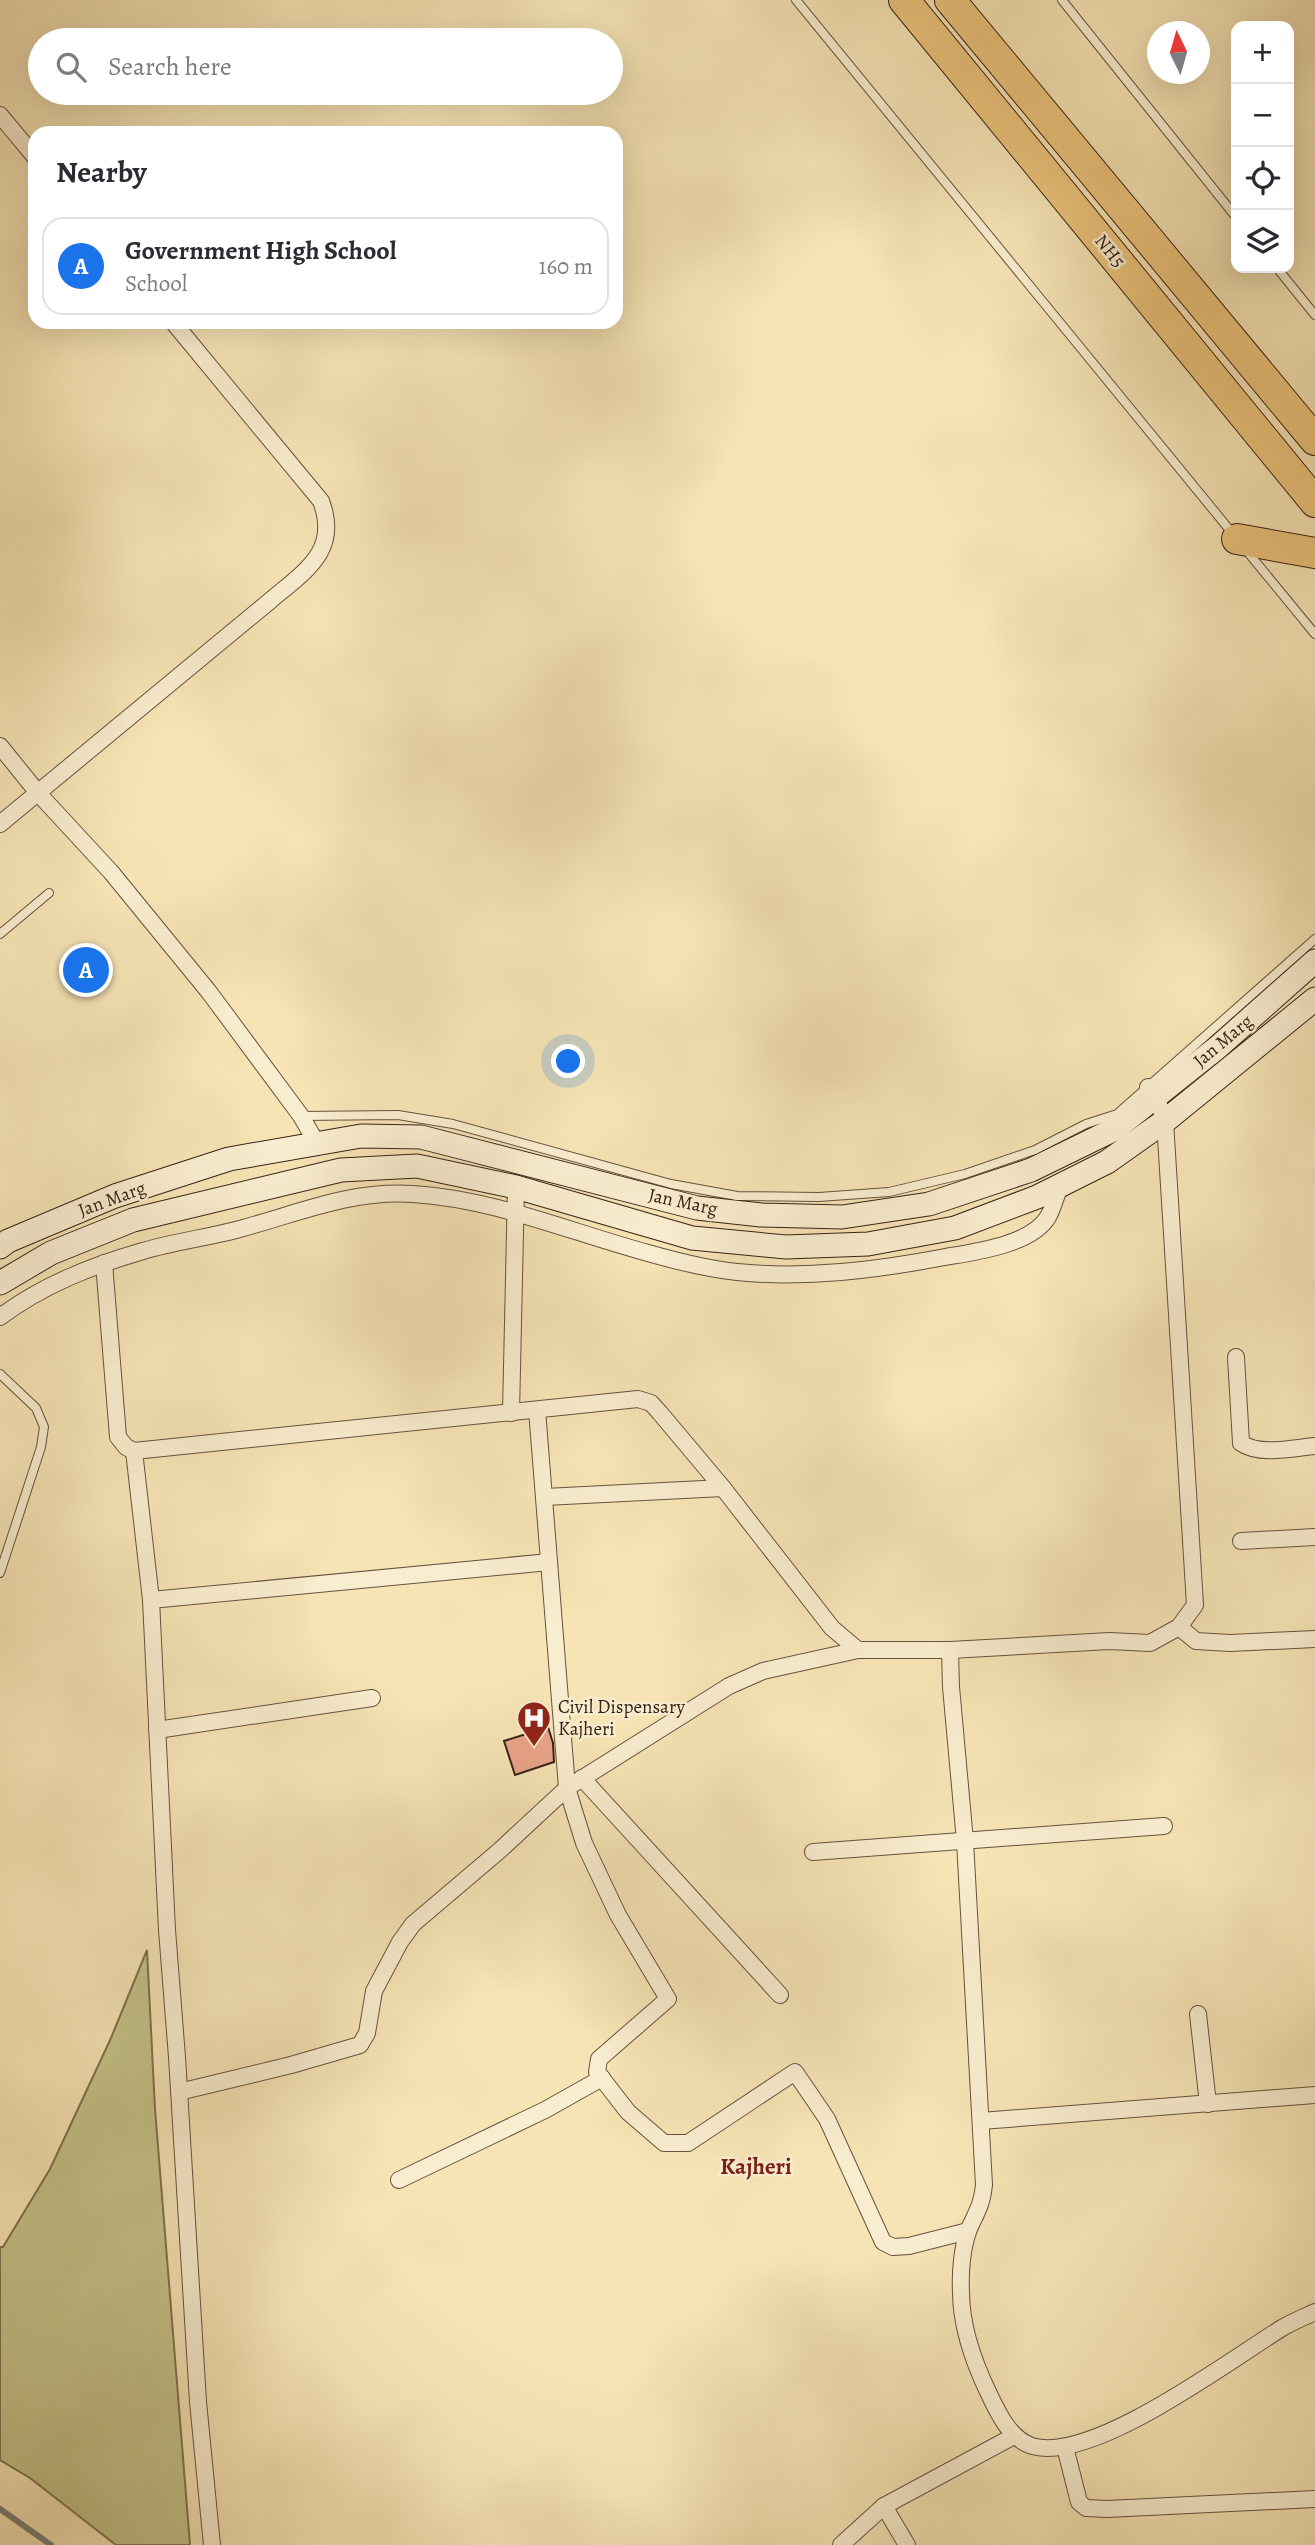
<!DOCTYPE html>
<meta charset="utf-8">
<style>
body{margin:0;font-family:Alegreya,serif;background:#f2f2f3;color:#2b2b33}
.controls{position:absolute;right:21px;top:21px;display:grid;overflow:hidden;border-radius:14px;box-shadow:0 7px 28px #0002}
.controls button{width:63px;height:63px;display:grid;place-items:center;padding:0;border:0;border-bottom:2px solid #e1e1e2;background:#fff;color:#2b2b33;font:35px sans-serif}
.compass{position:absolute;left:1147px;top:21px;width:63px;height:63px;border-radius:50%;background:#fff;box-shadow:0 7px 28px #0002;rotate:355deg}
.you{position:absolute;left:569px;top:1062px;width:24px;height:24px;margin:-18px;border:5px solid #fff;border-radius:50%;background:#1a73e8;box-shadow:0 0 0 10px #1a73e833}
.badge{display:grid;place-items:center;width:46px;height:46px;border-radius:50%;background:#1a73e8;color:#fff;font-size:23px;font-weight:700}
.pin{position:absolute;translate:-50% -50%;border:4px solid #fff;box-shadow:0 2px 7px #0006}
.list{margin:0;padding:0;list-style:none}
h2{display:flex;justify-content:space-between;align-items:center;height:91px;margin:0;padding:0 28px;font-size:30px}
h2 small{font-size:23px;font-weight:400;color:#7c7c81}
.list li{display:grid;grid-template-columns:46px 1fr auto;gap:21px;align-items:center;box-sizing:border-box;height:98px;margin:0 14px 14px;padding:0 14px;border:2px solid #e1e1e2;border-radius:21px}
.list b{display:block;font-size:26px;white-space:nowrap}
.list p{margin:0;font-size:23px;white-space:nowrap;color:#7c7c81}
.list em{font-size:23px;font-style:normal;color:#7c7c81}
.icon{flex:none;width:38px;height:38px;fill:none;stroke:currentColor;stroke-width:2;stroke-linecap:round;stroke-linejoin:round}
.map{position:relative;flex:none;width:1315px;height:2545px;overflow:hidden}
.search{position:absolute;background:#fff;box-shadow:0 7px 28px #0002;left:28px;top:28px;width:595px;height:77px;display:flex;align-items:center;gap:18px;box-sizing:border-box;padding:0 24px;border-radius:38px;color:#7c7c81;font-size:26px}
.panel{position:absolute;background:#fff;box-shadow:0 7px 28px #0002;left:28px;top:126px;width:595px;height:203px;border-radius:21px}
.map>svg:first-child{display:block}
</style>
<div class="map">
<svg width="1315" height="2545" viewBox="0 0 1315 2545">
<rect width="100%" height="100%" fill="#f6e4b5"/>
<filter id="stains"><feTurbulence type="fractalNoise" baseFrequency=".00286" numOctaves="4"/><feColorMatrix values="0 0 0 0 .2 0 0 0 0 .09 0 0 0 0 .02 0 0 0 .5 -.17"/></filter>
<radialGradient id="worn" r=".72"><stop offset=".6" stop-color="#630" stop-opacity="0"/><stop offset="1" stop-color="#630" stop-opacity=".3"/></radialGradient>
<!-- green -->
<polygon fill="#c4c288" stroke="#7d724f" stroke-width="2" points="147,1950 155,2109 190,2545 116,2545 30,2478 0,2460 0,2247 3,2247 50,2169 111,2038"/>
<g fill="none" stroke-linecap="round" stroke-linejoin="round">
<!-- stream -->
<polyline stroke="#767e77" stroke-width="6" points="0,2509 51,2545"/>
</g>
<!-- building -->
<polygon fill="#eaa48a" stroke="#362116" stroke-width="2" points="548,1727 553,1743 554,1762 515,1775 504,1741"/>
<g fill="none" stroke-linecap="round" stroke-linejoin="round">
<!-- lane casing -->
<g stroke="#66523e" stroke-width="10">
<g id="lane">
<polyline points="796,0 1233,534"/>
<polyline points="1062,0 1236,217"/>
<polyline points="1277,268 1315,315"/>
<polyline points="1246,550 1315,634"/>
<polyline points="0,934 49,893"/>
<polyline points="301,1116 398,1115 453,1124 671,1184 737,1196 819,1197 889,1192 965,1174 1035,1150 1086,1124 1117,1114 1315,939"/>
<polyline points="0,1374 36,1408 44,1427 41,1447 0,1573"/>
</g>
</g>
<!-- street casing -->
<g stroke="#66523e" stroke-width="18">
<g id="street">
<polyline points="0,115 35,157"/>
<polyline points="0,746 38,793 111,872 209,992 301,1116 316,1142"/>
<path d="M0,824L271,600C305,571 340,551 321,501L173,322"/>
<polyline points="104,1263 118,1437 126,1447 134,1451"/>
<path d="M0,1317C43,1285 91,1266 143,1251C173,1242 205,1238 236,1230C297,1214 348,1190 413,1194C494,1199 570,1232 648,1253C676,1261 708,1269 737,1272C806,1279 876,1270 945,1257C974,1252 1031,1245 1048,1217C1053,1208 1056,1196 1060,1186"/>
<path d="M1236,1357L1241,1443C1260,1456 1293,1448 1315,1446"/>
<polyline points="537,1410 567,1788 729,1686 763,1671 858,1650"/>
<polyline points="511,1413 516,1187"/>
<polyline points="545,1497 723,1488"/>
<polyline points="1241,1541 1315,1537"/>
<polyline points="151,1600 549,1562"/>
<polyline points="1179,1627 1196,1641 1230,1643 1315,1639"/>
<path d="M950,1650L951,1687L965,1841L984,2185C982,2205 977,2211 969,2229C962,2247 960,2273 961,2292C961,2327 974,2363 989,2394C998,2413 1010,2439 1032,2446C1092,2464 1230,2360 1282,2328C1292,2322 1304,2317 1315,2312"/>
<polyline points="157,1730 372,1698"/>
<polyline points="582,1778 780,1995"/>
<polyline points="813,1852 1164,1826"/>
<polyline points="1198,2014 1208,2104"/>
<polyline points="179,2092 291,2065 360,2045 367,2033 374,1991 400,1942 413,1924 499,1851 567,1788 584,1843 618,1915 668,1999 599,2059 597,2072 628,2112 664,2143 688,2143 795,2072 827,2119 883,2242 893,2247 909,2246 968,2231"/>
<polyline points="981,2121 1315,2095"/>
<polyline points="399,2180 545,2110 602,2078"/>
<polyline points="1065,2447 1079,2502 1086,2508 1107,2509 1315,2499"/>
<polyline points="884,2506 907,2545"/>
<polyline points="212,2545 198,2402 177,2057 167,1930 151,1600 134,1451 638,1399 651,1403 660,1413 723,1488 832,1628 858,1650 950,1650 1109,1641 1150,1643 1179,1627 1195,1605 1165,1121 1156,1097 1148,1087"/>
<polyline points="841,2545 884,2506 1014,2436"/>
</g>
</g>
<!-- secondary casing -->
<g stroke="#362116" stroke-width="25">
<g id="secondary">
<polyline points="0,1247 8,1241 115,1196 229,1159 361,1136 421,1137 697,1208 761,1215 842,1217 929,1204 1031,1170 1115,1129 1218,1047 1315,961"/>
<polyline points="0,1283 51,1253 133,1220 341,1170 417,1166 516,1187 692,1238 786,1247 868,1244 955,1228 1037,1197 1107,1162 1165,1121 1315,999"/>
</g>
</g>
<!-- highway casing -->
<g stroke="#362116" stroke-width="32">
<g id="highway">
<polyline points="904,0 1315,502"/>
<polyline points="950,0 1315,440"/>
<polyline points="1237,539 1315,553"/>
</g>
</g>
<!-- lane -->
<use href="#lane" stroke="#f9edcf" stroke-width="8"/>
<!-- street -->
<use href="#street" stroke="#f9edcf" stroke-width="16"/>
<!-- secondary -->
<use href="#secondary" stroke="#f9edcf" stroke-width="23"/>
<!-- highway -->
<use href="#highway" stroke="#ebc27a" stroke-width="30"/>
</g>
<!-- icons -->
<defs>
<g id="hospital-pin" transform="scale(1.75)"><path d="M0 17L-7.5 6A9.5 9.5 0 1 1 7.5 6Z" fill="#8f2418" stroke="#f9edcf"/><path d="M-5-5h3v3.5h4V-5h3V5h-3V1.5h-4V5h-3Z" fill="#fff"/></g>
</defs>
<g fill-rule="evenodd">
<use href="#hospital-pin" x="534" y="1718"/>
</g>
<g text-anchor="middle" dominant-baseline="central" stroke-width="5" stroke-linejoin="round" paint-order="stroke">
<!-- street labels -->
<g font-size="19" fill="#362116" stroke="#f9edcf">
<text transform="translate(1110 251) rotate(51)">NH5</text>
<text transform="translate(1223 1041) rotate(-40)">Jan Marg</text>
<text transform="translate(112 1199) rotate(-20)">Jan Marg</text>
<text transform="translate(683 1202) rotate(12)">Jan Marg</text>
</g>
<!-- poi labels -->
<g font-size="19" fill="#362116" stroke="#f9edcf" text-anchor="start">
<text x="558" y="1707">Civil Dispensary<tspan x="558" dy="22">Kajheri</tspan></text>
</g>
<!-- quarter labels -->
<g font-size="23" font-weight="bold" fill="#7a1f14" stroke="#f9edcf">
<text x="756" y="2166">Kajheri</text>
</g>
</g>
<rect width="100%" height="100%" filter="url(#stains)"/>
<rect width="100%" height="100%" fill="url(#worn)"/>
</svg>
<div class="controls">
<button>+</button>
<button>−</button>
<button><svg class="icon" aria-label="locate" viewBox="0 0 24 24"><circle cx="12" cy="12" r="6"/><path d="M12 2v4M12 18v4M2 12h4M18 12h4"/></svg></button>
<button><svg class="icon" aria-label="layers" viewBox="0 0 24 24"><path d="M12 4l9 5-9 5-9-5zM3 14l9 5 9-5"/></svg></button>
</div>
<svg class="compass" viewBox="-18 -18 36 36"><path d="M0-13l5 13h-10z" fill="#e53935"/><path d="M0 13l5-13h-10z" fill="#7c7c81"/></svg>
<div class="you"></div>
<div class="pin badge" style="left:86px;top:970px">A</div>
<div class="search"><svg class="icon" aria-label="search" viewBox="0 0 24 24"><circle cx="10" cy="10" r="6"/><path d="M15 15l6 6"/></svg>Search here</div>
<section class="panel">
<h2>Nearby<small></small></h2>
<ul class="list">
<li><span class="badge">A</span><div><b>Government High School</b><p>School</p></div><em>160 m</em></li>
</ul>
</section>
</div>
